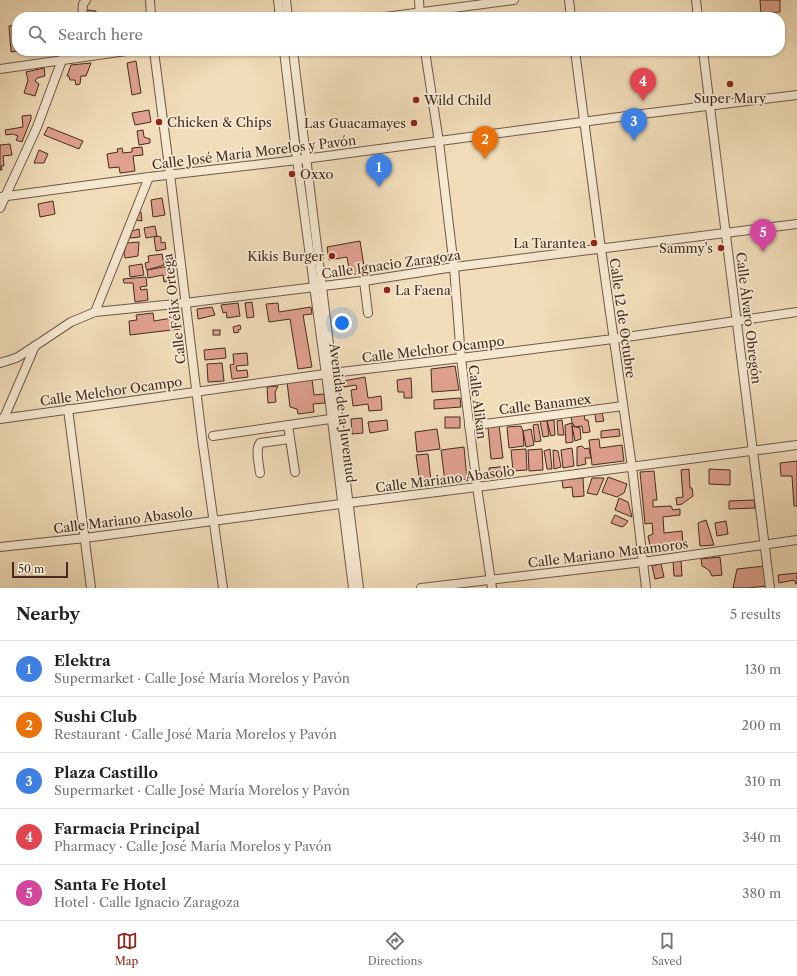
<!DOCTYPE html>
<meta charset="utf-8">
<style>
body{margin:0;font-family:"Libre Caslon Text",serif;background:#f2f2f2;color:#222}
.scale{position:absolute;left:12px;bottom:10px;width:56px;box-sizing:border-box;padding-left:4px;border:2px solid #442c21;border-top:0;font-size:11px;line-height:14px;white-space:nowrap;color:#442c21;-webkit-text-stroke:3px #f6e9d2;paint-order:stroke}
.you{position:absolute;left:342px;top:323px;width:14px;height:14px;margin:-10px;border:3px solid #fff;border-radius:50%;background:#1a73e8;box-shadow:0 0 0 6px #1a73e833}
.badge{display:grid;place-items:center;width:26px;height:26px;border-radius:50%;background:#8f2418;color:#fff;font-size:13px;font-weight:700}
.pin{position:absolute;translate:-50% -33px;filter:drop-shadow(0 1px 2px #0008)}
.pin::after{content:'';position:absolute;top:21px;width:14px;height:12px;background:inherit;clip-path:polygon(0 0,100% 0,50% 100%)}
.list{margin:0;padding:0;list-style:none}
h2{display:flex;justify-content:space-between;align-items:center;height:52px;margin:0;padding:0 16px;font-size:17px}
h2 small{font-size:13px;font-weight:400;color:#767676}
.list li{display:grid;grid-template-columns:26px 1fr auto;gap:12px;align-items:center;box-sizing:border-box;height:56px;padding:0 16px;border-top:1px solid #e0e0e0}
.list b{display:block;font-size:15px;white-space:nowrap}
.list p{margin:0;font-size:13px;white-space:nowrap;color:#767676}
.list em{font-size:13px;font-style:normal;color:#767676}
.icon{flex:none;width:22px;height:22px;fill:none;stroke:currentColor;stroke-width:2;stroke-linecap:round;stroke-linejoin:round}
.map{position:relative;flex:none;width:797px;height:588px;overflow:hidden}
.search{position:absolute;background:#fff;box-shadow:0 1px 3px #0004;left:12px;right:12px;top:12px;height:44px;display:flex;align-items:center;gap:10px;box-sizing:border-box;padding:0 14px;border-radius:16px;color:#767676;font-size:15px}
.sheet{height:332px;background:#fff}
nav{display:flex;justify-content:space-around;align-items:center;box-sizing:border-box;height:56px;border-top:1px solid #e0e0e0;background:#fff;font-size:11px;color:#767676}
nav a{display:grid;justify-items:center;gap:2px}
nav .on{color:#8f2418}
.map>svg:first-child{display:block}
</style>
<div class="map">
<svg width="797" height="588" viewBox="0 0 797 588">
<rect width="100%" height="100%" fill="#f1ddb9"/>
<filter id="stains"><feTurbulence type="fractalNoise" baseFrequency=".005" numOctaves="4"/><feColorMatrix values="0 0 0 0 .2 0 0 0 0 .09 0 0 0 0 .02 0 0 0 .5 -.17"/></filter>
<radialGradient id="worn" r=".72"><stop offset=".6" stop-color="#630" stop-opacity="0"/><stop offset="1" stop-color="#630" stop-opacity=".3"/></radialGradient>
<!-- building -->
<g fill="#e0a18f" stroke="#442c21">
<polygon points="760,0 780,0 780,12 761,13"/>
<polygon points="86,10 96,11 95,17 84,17"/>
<polygon points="17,25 17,51 18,51 11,52 9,26"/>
<polygon points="136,61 141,93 132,95 127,63"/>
<polygon points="91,63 86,76 81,76 80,84 76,85 75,80 70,80 69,76 67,76 71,65"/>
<polygon points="44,68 45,76 37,78 35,81 39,84 35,96 24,93 28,80 26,72"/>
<polygon points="149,110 151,122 135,125 132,113"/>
<polygon points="31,115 31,119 22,142 16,140 18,136 13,134 6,135 5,130 23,127 22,116"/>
<polygon points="48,127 83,141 79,149 44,135"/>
<polygon points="143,130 144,137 150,139 150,143 139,145 137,131"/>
<polygon points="10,144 12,155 3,156 4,166 1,166 2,170 0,170 0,145"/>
<polygon points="142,147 143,155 133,156 135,171 120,173 119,167 109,168 107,154 118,152 117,149 122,148 123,153 132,152 132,148"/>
<polygon points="39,150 48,154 44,163 34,163"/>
<polygon points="162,198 165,215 153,217 151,200"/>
<polygon points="53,201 55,214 40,217 38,204"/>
<polygon points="141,212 142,221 136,220 138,213"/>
<polygon points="155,226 157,236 146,238 144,228"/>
<polygon points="139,229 140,237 130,238 132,231"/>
<polygon points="157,236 161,237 161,243 165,242 166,249 156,251 154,238"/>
<polygon points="360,241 365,272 350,275 347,257 329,260 327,247"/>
<polygon points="139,242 138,256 125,258 124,253 127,243"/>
<polygon points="162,254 164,265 147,270 146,268 145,263 149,262 148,256"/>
<polygon points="142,264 144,275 130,277 129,266"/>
<polygon points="169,266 171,280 164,282 163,275 148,278 147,270"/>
<polygon points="146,277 147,286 140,287 141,290 147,289 148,300 135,302 133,283 124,283 123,279"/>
<polygon points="252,302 254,317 247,318 245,303"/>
<polygon points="238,303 240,316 227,318 226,312 223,313 221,305"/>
<polygon points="278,303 279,312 311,307 312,314 303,315 312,367 298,369 290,319 269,322 266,304"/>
<polygon points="212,307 215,315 198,319 197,309"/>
<polygon points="153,313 154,321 178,317 180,329 130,335 129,321 137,320 136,315"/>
<polygon points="240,325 241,329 238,330 239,332 234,333 233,327"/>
<rect x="213" y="330" width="7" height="5"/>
<polygon points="225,348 226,358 205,360 204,350"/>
<polygon points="247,353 248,365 236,366 237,371 247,370 248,377 232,379 230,365 234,364 233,354"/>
<polygon points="222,363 224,381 208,382 207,364"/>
<polygon points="455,366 459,390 432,392 431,369"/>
<polygon points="365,377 368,398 381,396 382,410 369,411 368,404 353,406 351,390 357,389 356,385 344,387 343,381"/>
<polygon points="411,378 412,398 404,398 404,392 398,392 397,380"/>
<polygon points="312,379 314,395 324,394 325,403 313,404 314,412 298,414 297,409 290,407 287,382"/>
<polygon points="278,386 275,392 276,402 268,403 267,387"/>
<polygon points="460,398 461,407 434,409 434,400"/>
<polygon points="602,413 604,421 596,422 595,414"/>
<polygon points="584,414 585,420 588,420 590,432 583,433 582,426 575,427 572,422 571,416"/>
<rect x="445" y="417" width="15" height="11"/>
<polygon points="362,418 363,433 352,434 351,419"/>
<polygon points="387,420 388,430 370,433 368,422"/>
<polygon points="554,420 555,435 551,436 547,421"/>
<polygon points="562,420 564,435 558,435 557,421"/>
<polygon points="540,421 547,421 549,436 543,437"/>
<polygon points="572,423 573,442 566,443 565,425"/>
<polygon points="538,424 541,441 535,442 533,425"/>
<polygon points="499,425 503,458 491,459 488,427"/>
<polygon points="521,426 523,431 524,446 509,448 507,427"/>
<polygon points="572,426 580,428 581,439 575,441"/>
<polygon points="437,429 440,449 417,452 415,432"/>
<polygon points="531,429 534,445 526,447 523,431"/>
<polygon points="619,429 620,436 601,438 601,431"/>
<polygon points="599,439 600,448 622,445 624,461 592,465 589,440"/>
<polygon points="582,446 585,449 589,448 591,458 585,458 586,464 577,466 577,447"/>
<polygon points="464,447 467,479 445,482 441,450"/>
<polygon points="572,448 574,466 563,468 561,450"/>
<polygon points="526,449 527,470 513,471 511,450"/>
<polygon points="542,449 543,470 529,471 528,450"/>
<polygon points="550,449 552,469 547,469 544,451"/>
<polygon points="553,450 558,451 561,467 554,469"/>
<polygon points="428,454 431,481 420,483 416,455"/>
<polygon points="797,461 797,506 794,506 792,476 781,476 780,463"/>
<polygon points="508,466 509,474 490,476 489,468"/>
<polygon points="689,469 690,488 692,488 693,496 682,504 677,505 676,498 683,497 681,470"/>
<polygon points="709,469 730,470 730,485 709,484"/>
<polygon points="654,471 657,500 653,500 653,507 671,506 673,510 680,509 680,515 663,517 664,533 682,531 683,545 674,546 672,550 652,554 648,536 653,534 652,523 645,524 640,472"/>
<polygon points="608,477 627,484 624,493 617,497 602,492"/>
<polygon points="583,478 584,496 573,497 572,487 563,488 562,480"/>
<polygon points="592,478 604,478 597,495 587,493"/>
<polygon points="619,498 628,502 632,517 615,510"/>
<polygon points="754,500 755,508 729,509 729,501"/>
<polygon points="615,515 628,521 625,525 622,527 611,523"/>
<polygon points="706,520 714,545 700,546 698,523"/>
<polygon points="726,521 728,534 717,536 715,523"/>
<polygon points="720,557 722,575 712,576 709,570 702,566 701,559"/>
<polygon points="673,561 681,561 682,576 674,576"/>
<polygon points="661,564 664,577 655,579 652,566"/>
<polygon points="765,566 767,586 747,588 733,588 737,569"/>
<polygon points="797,573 797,584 796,584 794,580 779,583 778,575"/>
</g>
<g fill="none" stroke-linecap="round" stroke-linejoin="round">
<!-- minor casing -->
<g stroke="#6f5847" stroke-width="10">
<g id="minor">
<polyline points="150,0 151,17"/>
<polyline points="278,0 280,17"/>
<polyline points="286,0 288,17"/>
<polyline points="419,0 420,17"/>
<polyline points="569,0 571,17"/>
<polyline points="696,0 698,17"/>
<polyline points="82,17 83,4 86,0"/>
<polyline points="385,17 514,0"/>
<polyline points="154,51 170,174 202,438 223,588"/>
<polyline points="284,51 297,160 330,404 353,588"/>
<polyline points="293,51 359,588"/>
<polyline points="425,51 439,142 454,267 461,358 477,487 492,588"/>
<polyline points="575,51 601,249 632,467 646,588"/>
<polyline points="703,51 770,588"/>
<polyline points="0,69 126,51"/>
<polyline points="0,197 149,177 297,160 642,114 797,95"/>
<polyline points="0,208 37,127 62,60"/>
<polyline points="364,281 368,313"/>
<polyline points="95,312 149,177"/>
<polyline points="0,363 10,360 18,357 41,342 71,322 95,312 185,303 364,281 454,267 797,224"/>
<polyline points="68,409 91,588"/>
<polyline points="4,418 35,346"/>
<polyline points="0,419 332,373 461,358 613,339 797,312"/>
<polyline points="288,425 295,472"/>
<polyline points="469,426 623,406"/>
<polyline points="213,436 337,418"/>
<path d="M260,473C259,464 255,450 260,443L289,439"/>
<polyline points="0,547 85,538 348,503 477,487 797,445"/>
<polyline points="421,588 643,562 797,540"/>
</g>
</g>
<!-- minor -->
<use href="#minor" stroke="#f6e9d2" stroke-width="8"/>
</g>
<!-- markers -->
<g fill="#8f2418" stroke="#f6e9d2" stroke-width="1.5">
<circle cx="730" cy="84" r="4"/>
<circle cx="416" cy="100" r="4"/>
<circle cx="159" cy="122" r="4"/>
<circle cx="414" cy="123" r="4"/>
<circle cx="292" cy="174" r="4"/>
<circle cx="594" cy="243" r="4"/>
<circle cx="721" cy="248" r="4"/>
<circle cx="332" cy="256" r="4"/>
<circle cx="387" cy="290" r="4"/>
</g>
<g text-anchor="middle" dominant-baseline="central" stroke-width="3.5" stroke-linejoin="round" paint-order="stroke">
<!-- poi labels -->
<g font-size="13" fill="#442c21" stroke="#f6e9d2" text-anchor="start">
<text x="730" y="98" text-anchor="middle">Super Mary</text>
<text x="424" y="100">Wild Child</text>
<text x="167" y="122">Chicken &amp; Chips</text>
<text x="406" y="123" text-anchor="end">Las Guacamayes</text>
<text x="300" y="174">Oxxo</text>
<text x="586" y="243" text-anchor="end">La Tarantea</text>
<text x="713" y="248" text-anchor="end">Sammy's</text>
<text x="324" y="256" text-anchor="end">Kikis Burger</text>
<text x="395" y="290">La Faena</text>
</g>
<!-- street labels -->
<g font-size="13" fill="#442c21" stroke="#f6e9d2">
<text transform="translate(254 152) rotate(-7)">Calle José María Morelos y Pavón</text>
<text transform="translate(391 264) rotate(-8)">Calle Ignacio Zaragoza</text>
<text transform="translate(174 309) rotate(-97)">Calle Félix Ortega</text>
<text transform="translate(623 318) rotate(82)">Calle 12 de Octubre</text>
<text transform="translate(749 318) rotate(83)">Calle Álvaro Obregón</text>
<text transform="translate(433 349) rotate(-7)">Calle Melchor Ocampo</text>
<text transform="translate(111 391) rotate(-8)">Calle Melchor Ocampo</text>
<text transform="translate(478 402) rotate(83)">Calle Alikan</text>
<text transform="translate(545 404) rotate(-7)">Calle Banamex</text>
<text transform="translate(343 413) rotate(83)">Avenida de la Juventud</text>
<text transform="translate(445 479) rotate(-7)">Calle Mariano Abasolo</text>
<text transform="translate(123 520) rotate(-7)">Calle Mariano Abasolo</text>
<text transform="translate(608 553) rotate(-7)">Calle Mariano Matamoros</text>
</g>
</g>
<rect width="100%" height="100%" filter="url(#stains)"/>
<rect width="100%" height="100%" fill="url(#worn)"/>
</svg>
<div class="scale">50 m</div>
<div class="you"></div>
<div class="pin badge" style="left:379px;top:187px;background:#3f7fe0">1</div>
<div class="pin badge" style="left:485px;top:159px;background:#e8710a">2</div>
<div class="pin badge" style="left:634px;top:141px;background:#3f7fe0">3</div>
<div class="pin badge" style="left:643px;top:101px;background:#e0444e">4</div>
<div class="pin badge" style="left:763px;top:252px;background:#d1479c">5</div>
<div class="search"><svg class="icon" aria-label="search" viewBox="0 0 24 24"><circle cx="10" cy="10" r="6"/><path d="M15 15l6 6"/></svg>Search here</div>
</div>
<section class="sheet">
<h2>Nearby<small>5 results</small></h2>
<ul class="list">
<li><span class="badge" style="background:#3f7fe0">1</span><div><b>Elektra</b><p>Supermarket · Calle José María Morelos y Pavón</p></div><em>130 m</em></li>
<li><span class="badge" style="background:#e8710a">2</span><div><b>Sushi Club</b><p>Restaurant · Calle José María Morelos y Pavón</p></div><em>200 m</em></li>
<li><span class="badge" style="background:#3f7fe0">3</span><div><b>Plaza Castillo</b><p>Supermarket · Calle José María Morelos y Pavón</p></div><em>310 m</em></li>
<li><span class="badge" style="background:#e0444e">4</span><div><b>Farmacia Principal</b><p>Pharmacy · Calle José María Morelos y Pavón</p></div><em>340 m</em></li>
<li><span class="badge" style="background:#d1479c">5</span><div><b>Santa Fe Hotel</b><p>Hotel · Calle Ignacio Zaragoza</p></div><em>380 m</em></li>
</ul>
</section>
<nav>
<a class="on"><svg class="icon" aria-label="map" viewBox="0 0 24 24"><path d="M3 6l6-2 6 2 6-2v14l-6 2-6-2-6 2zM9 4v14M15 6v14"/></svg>Map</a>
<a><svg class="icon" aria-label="directions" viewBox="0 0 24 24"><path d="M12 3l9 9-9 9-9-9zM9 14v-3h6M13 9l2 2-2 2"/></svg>Directions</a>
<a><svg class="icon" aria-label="saved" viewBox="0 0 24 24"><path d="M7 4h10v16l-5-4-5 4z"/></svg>Saved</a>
</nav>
